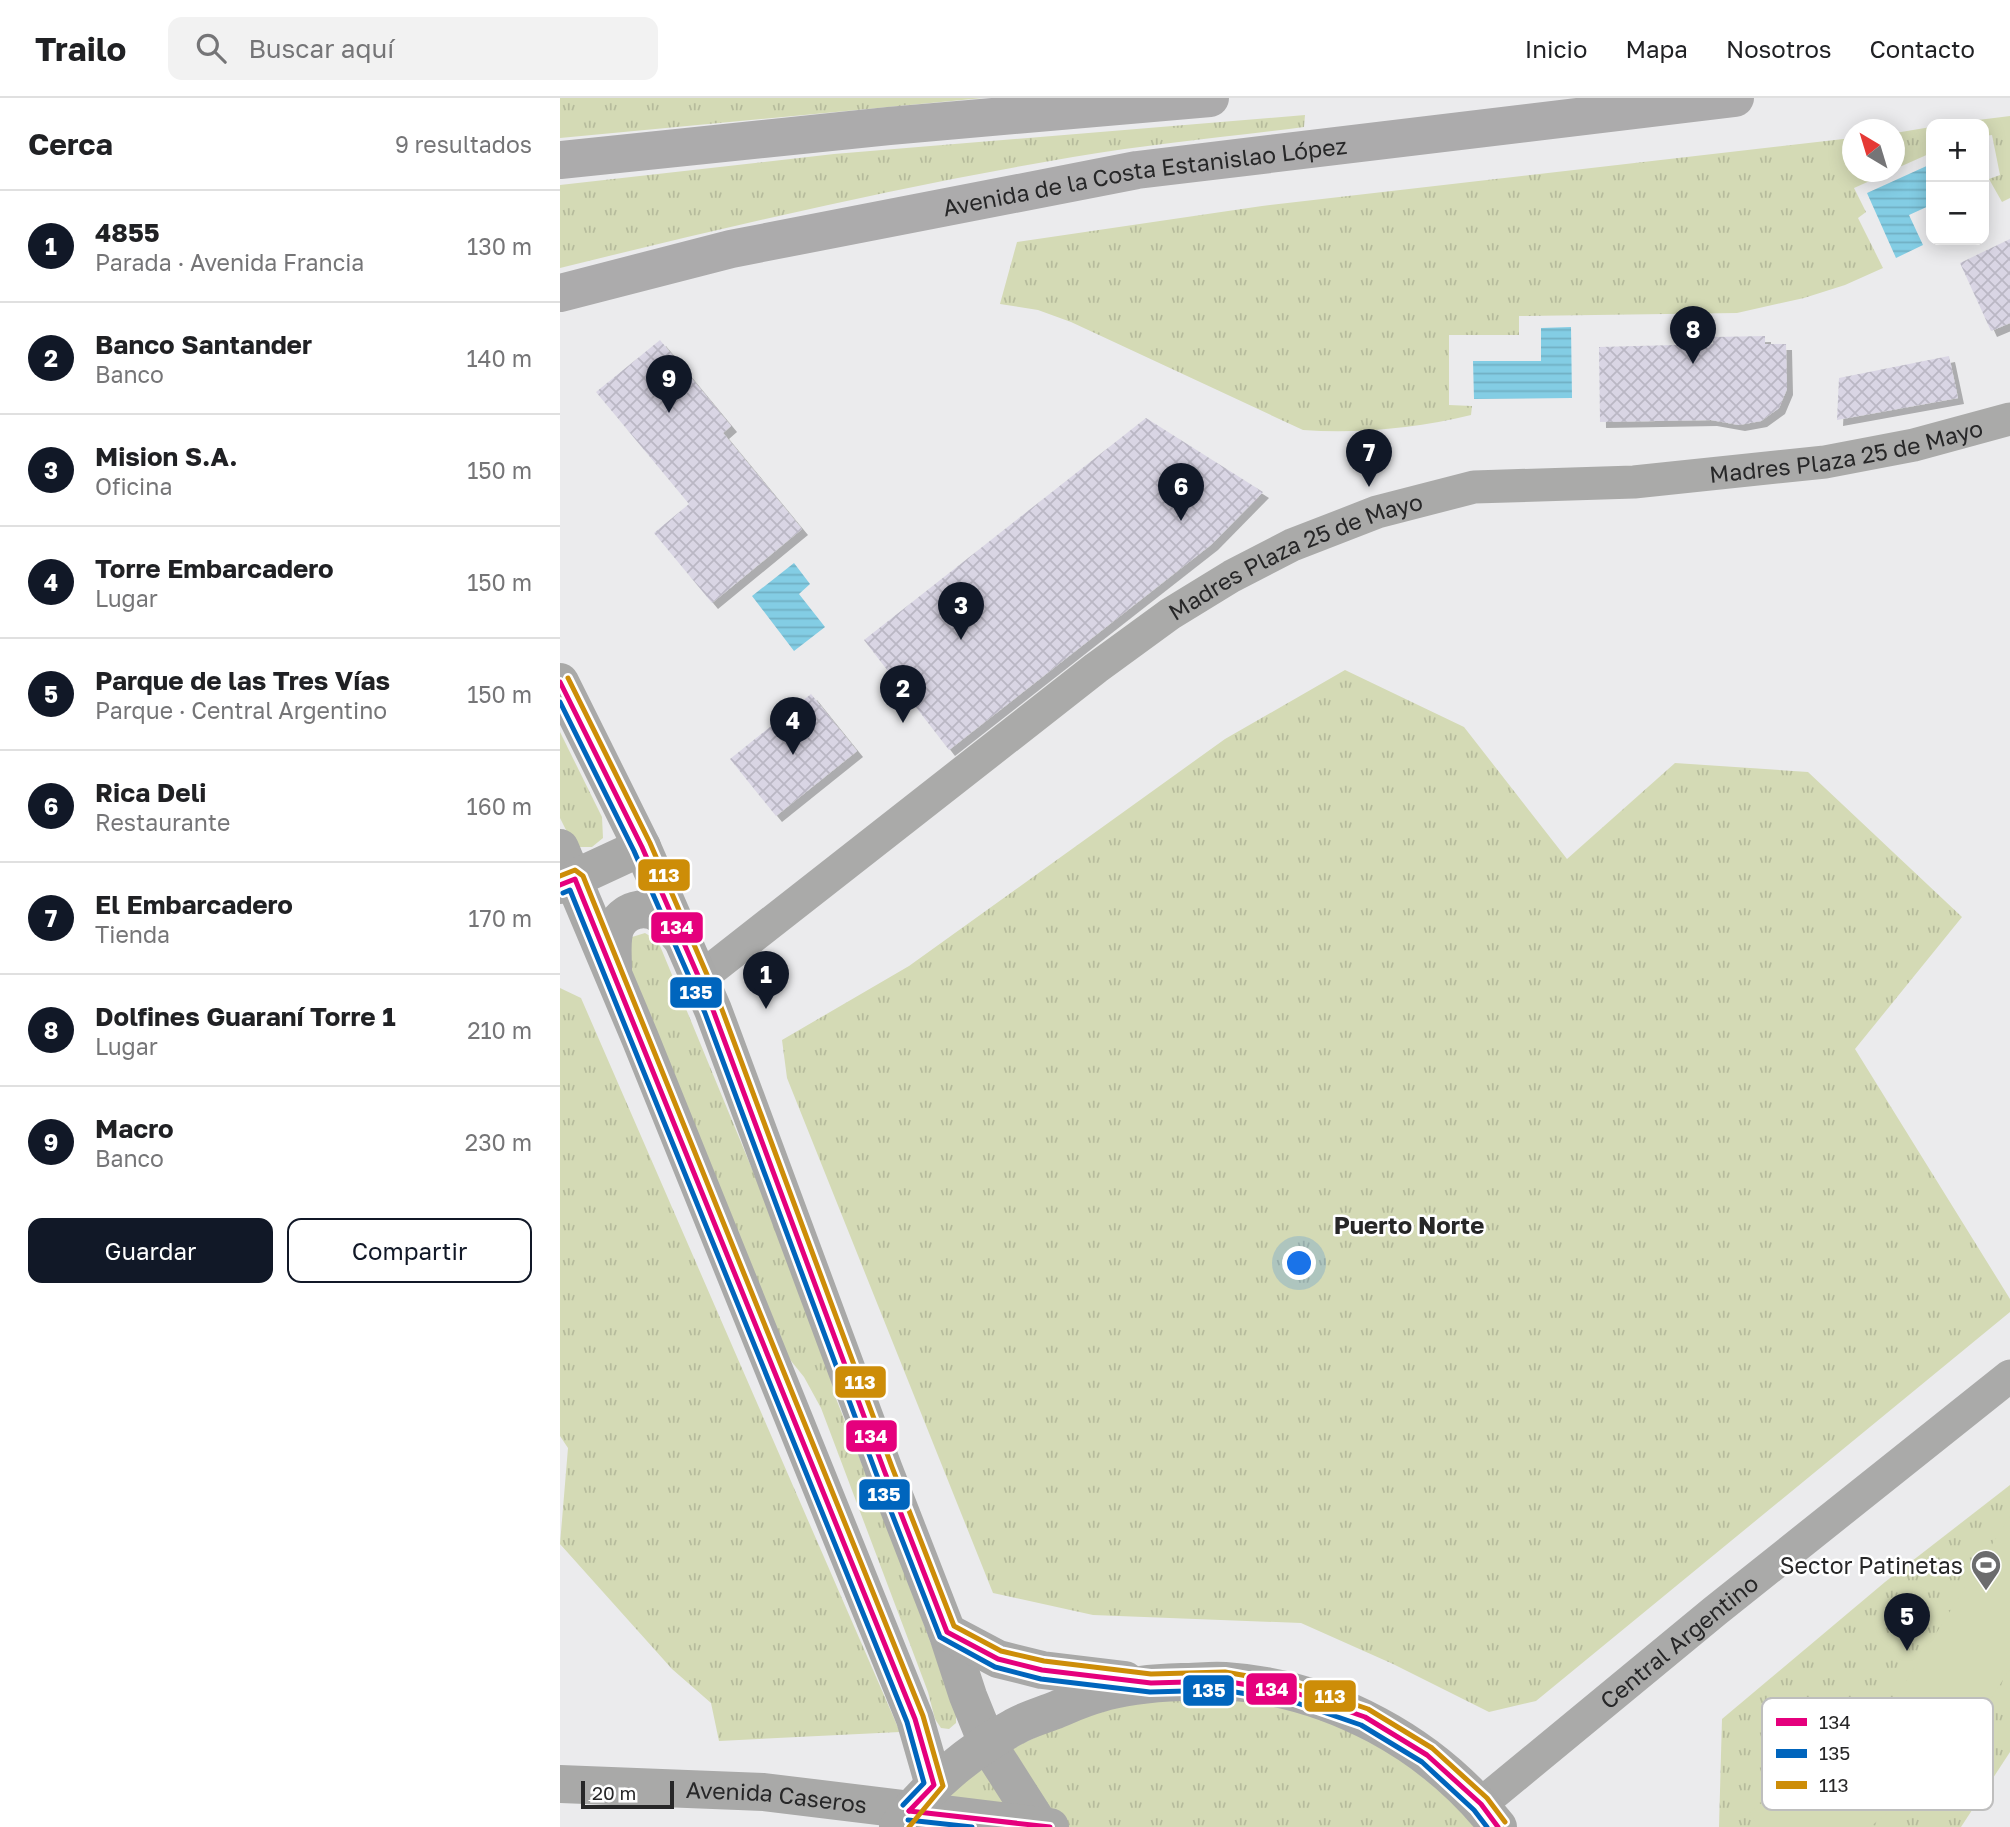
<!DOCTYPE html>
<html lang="es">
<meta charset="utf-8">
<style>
body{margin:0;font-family:"Golos Text",sans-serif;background:#f2f2f2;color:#202124}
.controls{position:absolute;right:21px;top:21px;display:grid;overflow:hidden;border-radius:14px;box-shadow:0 4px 18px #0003}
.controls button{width:63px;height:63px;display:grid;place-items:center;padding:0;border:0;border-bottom:2px solid #e0e0e0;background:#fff;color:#202124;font:35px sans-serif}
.compass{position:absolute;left:1282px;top:21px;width:63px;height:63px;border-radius:50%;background:#fff;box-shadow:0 4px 18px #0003;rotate:322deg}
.scale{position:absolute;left:21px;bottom:18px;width:93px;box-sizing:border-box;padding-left:7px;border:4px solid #272728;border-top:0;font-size:19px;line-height:24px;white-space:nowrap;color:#272728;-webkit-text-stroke:5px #fff;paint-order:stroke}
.you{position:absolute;left:740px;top:1166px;width:24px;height:24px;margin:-18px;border:5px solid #fff;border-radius:50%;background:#1a73e8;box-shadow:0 0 0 10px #1a73e833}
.badge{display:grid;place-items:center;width:46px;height:46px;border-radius:50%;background:#111827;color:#fff;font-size:23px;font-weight:700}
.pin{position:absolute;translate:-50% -58px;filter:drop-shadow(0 2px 4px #0008)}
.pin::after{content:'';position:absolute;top:37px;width:24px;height:21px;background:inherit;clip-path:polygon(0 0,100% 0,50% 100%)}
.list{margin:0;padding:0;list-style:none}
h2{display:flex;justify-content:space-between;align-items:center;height:91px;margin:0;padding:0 28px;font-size:30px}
h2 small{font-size:23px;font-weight:400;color:#757577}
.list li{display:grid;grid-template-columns:46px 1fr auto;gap:21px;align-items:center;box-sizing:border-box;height:112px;padding:0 28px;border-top:2px solid #e0e0e0}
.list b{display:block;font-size:26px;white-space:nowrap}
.list p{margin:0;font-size:23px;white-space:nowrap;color:#757577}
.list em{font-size:23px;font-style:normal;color:#757577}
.actions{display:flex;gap:14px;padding:21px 28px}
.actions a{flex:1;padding:16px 0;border:2px solid #111827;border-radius:14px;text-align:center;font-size:24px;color:#111827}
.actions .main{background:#111827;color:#fff}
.icon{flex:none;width:38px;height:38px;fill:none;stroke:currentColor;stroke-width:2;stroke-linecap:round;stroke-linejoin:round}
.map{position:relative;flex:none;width:1450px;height:1729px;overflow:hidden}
header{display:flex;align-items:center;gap:42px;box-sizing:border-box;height:98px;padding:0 35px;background:#fff;border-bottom:2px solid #e0e0e0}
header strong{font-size:33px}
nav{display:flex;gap:38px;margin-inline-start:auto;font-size:24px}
.search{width:490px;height:63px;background:#f2f2f2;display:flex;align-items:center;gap:18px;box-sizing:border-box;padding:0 24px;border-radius:14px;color:#757577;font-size:26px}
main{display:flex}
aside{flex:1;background:#fff}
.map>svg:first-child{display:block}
</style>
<header>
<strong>Trailo</strong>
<div class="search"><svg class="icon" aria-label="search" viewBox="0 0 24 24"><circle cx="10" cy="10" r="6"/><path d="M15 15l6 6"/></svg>Buscar aquí</div>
<nav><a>Inicio</a><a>Mapa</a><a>Nosotros</a><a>Contacto</a></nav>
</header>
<main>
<aside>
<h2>Cerca<small>9 resultados</small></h2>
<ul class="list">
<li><span class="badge">1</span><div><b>4855</b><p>Parada · Avenida Francia</p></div><em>130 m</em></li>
<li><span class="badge">2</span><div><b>Banco Santander</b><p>Banco</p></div><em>140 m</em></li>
<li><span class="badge">3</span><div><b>Mision S.A.</b><p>Oficina</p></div><em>150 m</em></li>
<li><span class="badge">4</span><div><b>Torre Embarcadero</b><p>Lugar</p></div><em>150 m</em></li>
<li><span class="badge">5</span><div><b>Parque de las Tres Vías</b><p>Parque · Central Argentino</p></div><em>150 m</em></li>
<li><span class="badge">6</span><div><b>Rica Deli</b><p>Restaurante</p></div><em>160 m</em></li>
<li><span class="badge">7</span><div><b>El Embarcadero</b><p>Tienda</p></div><em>170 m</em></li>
<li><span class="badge">8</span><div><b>Dolfines Guaraní Torre 1</b><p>Lugar</p></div><em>210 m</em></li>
<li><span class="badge">9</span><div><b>Macro</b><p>Banco</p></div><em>230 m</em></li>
</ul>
<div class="actions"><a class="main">Guardar</a><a>Compartir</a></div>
</aside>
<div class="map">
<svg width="1450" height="1729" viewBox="0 0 1450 1729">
<defs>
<pattern id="grass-tufts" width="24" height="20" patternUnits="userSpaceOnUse" patternTransform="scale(1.75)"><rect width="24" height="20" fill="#d4dab5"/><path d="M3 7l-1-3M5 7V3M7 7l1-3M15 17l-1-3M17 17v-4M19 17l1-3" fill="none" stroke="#b6bb9c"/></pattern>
<pattern id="water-rules" width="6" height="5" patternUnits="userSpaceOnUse" patternTransform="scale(1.75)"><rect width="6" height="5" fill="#83cde4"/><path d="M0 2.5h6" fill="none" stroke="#71b0c4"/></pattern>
<pattern id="building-cross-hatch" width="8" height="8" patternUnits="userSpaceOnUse" patternTransform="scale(1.75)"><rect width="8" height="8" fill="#d9d5e4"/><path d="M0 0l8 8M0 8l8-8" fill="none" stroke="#bab7c4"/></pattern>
<filter id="shadow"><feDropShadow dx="6" dy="6" stdDeviation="0" flood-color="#0004"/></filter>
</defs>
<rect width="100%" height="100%" fill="#ebebed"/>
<!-- grass -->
<g fill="url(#grass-tufts)">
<polygon points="0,0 423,0 0,40"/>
<path d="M745,17L744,29C668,39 590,46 513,59C341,88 170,128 0,170V87L274,56Z"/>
<polygon points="1450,18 1450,100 1442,104 1429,81 1440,77 1432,37 1424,38 1424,26 1386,26"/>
<polygon points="1371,29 1371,44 1368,45 1371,55 1335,71 1335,35"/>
<path d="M1292,40L1293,74H1330L1294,90L1306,114L1298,120L1323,170L1285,187L1244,200L1177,215L959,218V237H889V307L912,308L911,317C857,330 799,336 743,332L511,224L478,212L440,206L457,144L702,108Z"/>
<polygon points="785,572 904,629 1007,761 1115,665 1248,674 1402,819 1295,951 1450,1201 1450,1214 976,1603 929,1614 833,1566 741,1525 533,1517 433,1495 227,980 222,942 349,868 665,641"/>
<polygon points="0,634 42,719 43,740 32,749 19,749 10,740 0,720"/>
<polygon points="85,835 98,843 263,1243 275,1298 348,1483 396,1613 396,1625 389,1631 381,1630 375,1621 368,1594 261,1310 244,1279 223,1253 63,851 72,839"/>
<polygon points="0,890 21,900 340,1634 159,1643 151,1605 112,1571 0,1446 8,1350 0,1338"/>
<polygon points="1450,1387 1450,1654 1401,1729 1159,1729 1162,1621 1325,1484"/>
<polygon points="591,1585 805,1619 938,1729 338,1729 374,1687"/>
</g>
<!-- pitch -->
<polygon fill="#d4dab5" points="1450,1418 1450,1571 1389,1666 1310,1729 1200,1729 1189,1715 1336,1599"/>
<!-- water -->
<g fill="url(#water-rules)">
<polygon points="1371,66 1371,107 1349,117 1363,147 1336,160 1307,95"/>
<polygon points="1011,229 1012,300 914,301 913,263 981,263 981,230"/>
<polygon points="234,465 250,486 239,496 265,529 234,553 192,498"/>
</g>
<!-- building -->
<g fill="url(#building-cross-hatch)" filter="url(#shadow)">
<polygon points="1450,141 1450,225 1431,233 1400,165"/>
<polygon points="1205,238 1205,246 1226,246 1227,291 1219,310 1201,323 1179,327 1151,322 1040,324 1039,249 1153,246 1153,239"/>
<polygon points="100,242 171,328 163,335 242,431 152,505 94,435 129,406 36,294"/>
<polygon points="1389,258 1398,300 1277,322 1279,280"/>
<polygon points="586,320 703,394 652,446 389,652 304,542"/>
<polygon points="251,596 297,653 216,718 170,661"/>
</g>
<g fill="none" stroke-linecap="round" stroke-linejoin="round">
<!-- street -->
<g stroke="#aaaaa9" stroke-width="33">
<path id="s1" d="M139,881L536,570L610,516L672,478L732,447L817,414L914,389L1074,384L1265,364L1354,347L1450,321"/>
<path id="s2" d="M921,1706L1155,1513L1450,1278"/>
</g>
<!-- secondary -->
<g stroke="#a9a9a8" stroke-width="38">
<polyline points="0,584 82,749 153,912 324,1372 387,1534 408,1598 427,1645 480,1728"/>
<polyline points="0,750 80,940 355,1621 374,1687"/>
<polyline points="0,787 82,749"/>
<path d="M53,871C53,858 51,843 55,831C62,812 86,805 102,818C109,823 114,832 120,839"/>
<polyline points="387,1534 438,1561 482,1572 565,1582"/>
<path id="s3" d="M0,1686L204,1694L490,1729"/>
<path d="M338,1729C364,1691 412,1651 454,1629C466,1622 480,1618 493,1613C508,1607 523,1600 538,1596C565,1587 594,1585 622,1584C636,1584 651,1582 665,1583C771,1590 873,1645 938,1729"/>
</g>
<!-- primary -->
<g stroke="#acabac" stroke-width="38">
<polyline points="0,62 329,28 650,0"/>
<path id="s4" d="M0,195L171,151L577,72L1175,0"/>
</g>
<!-- bus-1 casing -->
<g stroke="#fff" stroke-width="10">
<g id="bus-1">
<polyline points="0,584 82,749 153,912 324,1372 387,1534 438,1561 482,1572 591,1585 664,1583 736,1595 805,1619 867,1657 921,1706 938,1729"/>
<polyline points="0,787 15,781 355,1621 374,1687 349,1713"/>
<polyline points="349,1713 490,1729"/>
</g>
</g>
<!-- bus-2 casing -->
<g stroke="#fff" stroke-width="10">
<g id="bus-2">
<polyline points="0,604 74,753 145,915 316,1375 380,1539 435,1569 481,1581 590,1594 663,1592 734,1604 801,1627 862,1664 914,1712 927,1729"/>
<polyline points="3,795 10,792 347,1624 364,1685 343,1707"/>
<polyline points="348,1722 412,1729"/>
</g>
</g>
<!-- bus-3 casing -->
<g stroke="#fff" stroke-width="10">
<g id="bus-3">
<polyline points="8,580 90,745 161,909 332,1369 394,1528 441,1553 484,1563 591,1576 665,1574 738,1587 808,1611 872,1650 927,1700 945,1724"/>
<polyline points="0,778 15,772 23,778 363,1618 383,1688 349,1729"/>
</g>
</g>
<!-- bus-1 -->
<use href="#bus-1" stroke="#e5007d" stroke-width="5"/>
<!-- bus-2 -->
<use href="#bus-2" stroke="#0065bd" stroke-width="5"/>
<!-- bus-3 -->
<use href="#bus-3" stroke="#cd8d08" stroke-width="5"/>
</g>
<!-- icons -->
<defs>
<g id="stadium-pin" transform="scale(1.575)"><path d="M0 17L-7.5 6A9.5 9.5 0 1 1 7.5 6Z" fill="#6c6c6d" stroke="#fff"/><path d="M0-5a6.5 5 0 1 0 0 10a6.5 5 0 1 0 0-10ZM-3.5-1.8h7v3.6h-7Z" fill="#fff"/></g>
</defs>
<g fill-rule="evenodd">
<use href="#stadium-pin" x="1426" y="1467"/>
</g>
<g text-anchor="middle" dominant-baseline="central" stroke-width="5" stroke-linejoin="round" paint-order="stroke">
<!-- street labels -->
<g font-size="23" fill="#272728" stroke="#fff">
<text stroke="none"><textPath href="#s4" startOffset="597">Avenida de la Costa Estanislao López</textPath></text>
<text stroke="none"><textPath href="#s1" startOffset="1302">Madres Plaza 25 de Mayo</textPath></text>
<text stroke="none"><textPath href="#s1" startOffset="735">Madres Plaza 25 de Mayo</textPath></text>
<text stroke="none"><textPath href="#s2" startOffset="256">Central Argentino</textPath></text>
<text stroke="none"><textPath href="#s3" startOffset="217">Avenida Caseros</textPath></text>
</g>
<!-- poi labels -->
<g font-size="23" fill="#272728" stroke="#fff" text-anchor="end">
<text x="1403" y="1467">Sector Patinetas</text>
</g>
<!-- neighbourhood labels -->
<g font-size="24" font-weight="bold" fill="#272728" stroke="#fff">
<text x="849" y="1126">Puerto Norte</text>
</g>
</g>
<!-- legend -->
<rect x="1202" y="1600" width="231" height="112" rx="10" fill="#fff" stroke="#bebebe" stroke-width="2"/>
<rect x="1216" y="1620" width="31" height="8" fill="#e5007d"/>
<rect x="1216" y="1651" width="31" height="9" fill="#0065bd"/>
<rect x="1216" y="1683" width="31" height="8" fill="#cd8d08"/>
<g font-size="19" fill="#272728">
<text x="1259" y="1631">134</text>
<text x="1259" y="1662">135</text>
<text x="1259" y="1694">113</text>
</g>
<g stroke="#fff" stroke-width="2.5">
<rect x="77" y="760" width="54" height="34" rx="7" fill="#cd8d08"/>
<rect x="90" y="813" width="54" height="33" rx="7" fill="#e5007d"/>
<rect x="109" y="878" width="54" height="33" rx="7" fill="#0065bd"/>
<rect x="274" y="1267" width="53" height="34" rx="7" fill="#cd8d08"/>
<rect x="285" y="1321" width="53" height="34" rx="7" fill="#e5007d"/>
<rect x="298" y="1380" width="53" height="33" rx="7" fill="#0065bd"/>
<rect x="685" y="1574" width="53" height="34" rx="7" fill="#e5007d"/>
<rect x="622" y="1576" width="53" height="33" rx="7" fill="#0065bd"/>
<rect x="743" y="1581" width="54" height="34" rx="7" fill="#cd8d08"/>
</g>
<g font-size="19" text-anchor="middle" font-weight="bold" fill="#fff">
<text x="104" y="784">113</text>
<text x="117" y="836">134</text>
<text x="136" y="901">135</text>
<text x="300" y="1291">113</text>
<text x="311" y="1345">134</text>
<text x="324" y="1403">135</text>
<text x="712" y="1598">134</text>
<text x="649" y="1599">135</text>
<text x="770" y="1605">113</text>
</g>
</svg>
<div class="controls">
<button>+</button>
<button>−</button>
</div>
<svg class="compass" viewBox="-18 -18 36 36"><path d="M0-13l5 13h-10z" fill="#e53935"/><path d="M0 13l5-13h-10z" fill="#757577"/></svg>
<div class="scale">20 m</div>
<div class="you"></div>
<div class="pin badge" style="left:206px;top:911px">1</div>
<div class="pin badge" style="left:343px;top:625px">2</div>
<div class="pin badge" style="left:401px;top:542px">3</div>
<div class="pin badge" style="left:233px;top:657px">4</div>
<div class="pin badge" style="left:1347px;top:1553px">5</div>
<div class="pin badge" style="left:621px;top:423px">6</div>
<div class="pin badge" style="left:809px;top:389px">7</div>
<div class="pin badge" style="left:1133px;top:266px">8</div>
<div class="pin badge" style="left:109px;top:315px">9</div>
</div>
</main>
